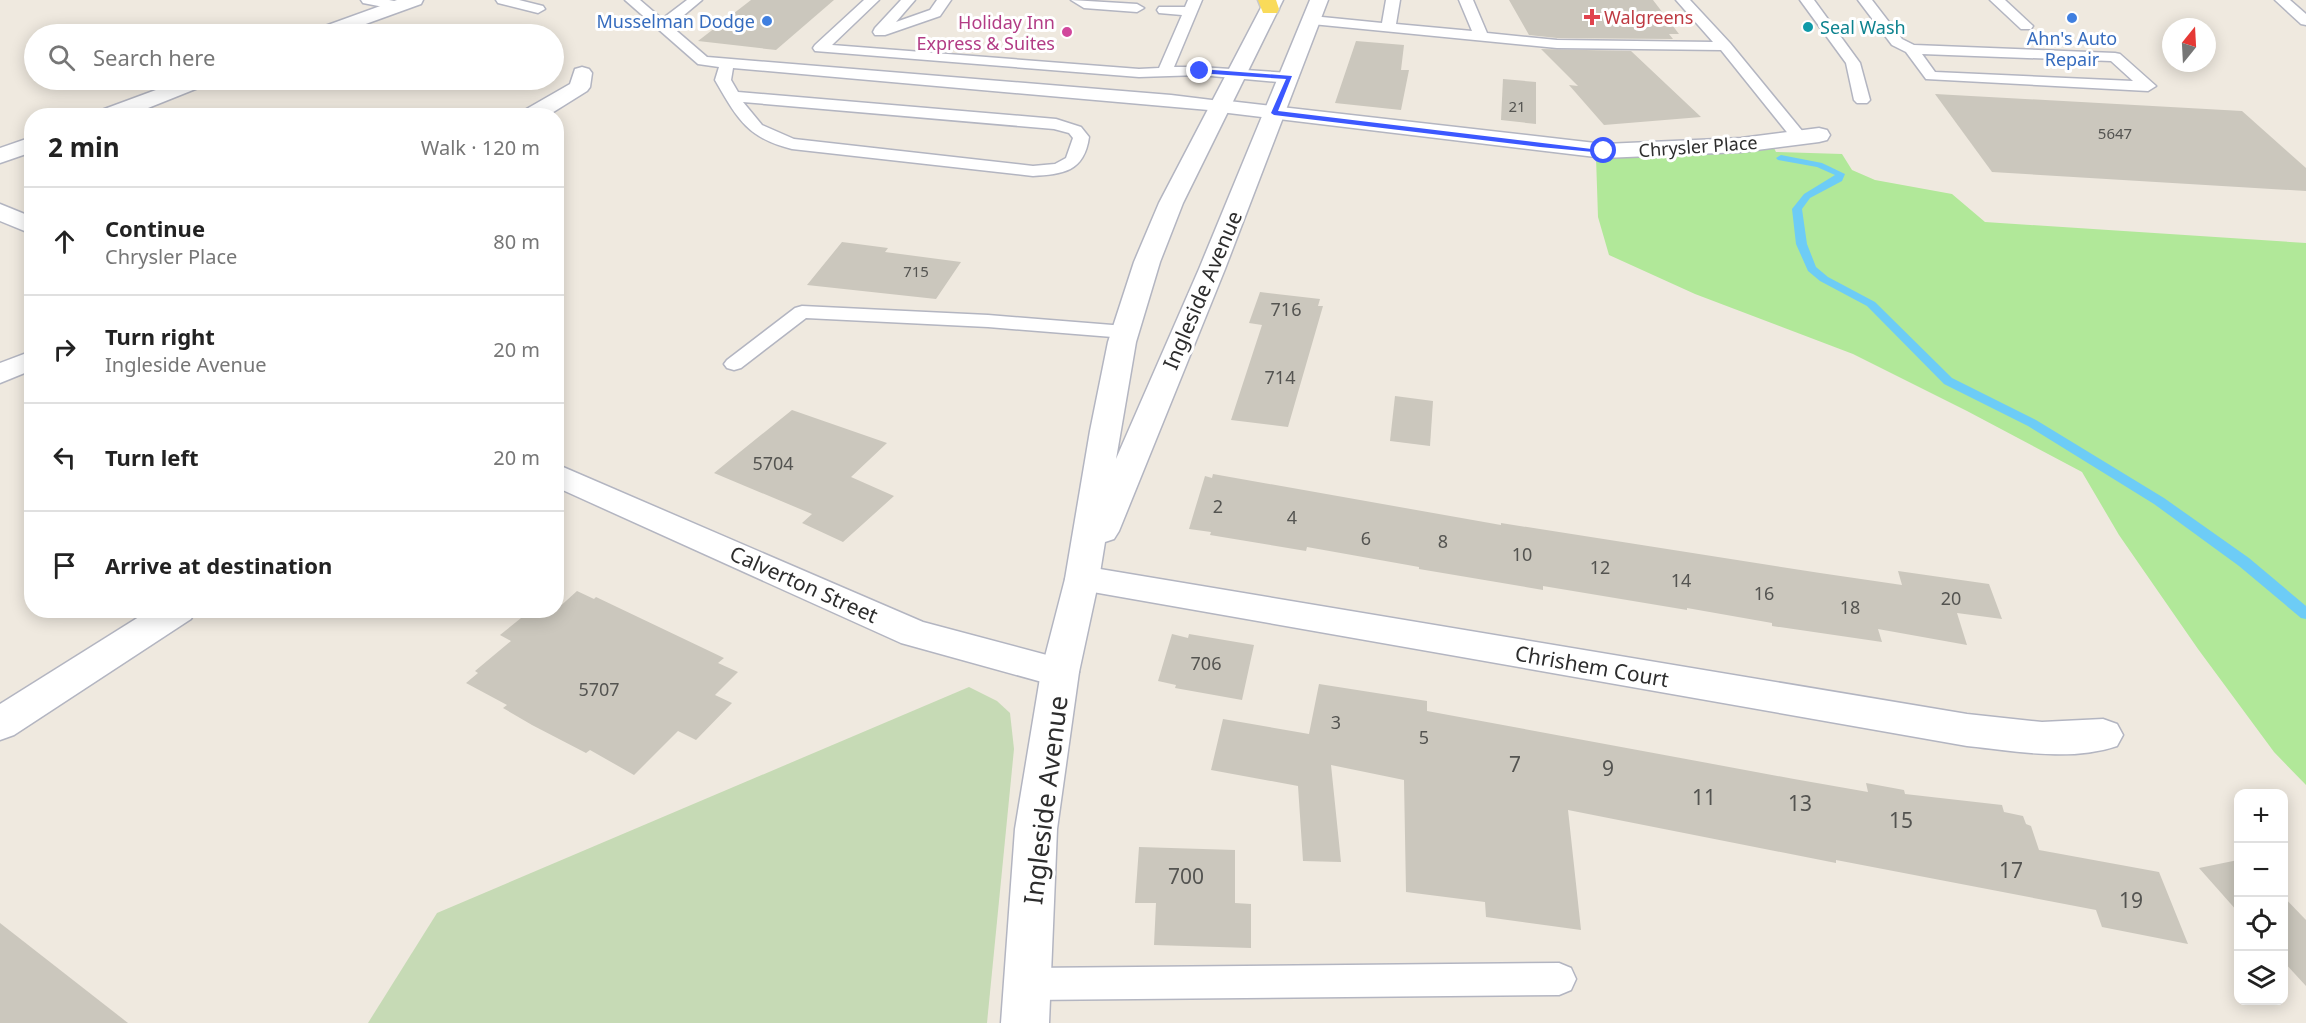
<!DOCTYPE html>
<meta charset="utf-8">
<style>
body{margin:0;font-family:"Noto Sans",sans-serif;background:#f2f2f2;color:#222}
.controls{position:absolute;right:18px;bottom:18px;display:grid;overflow:hidden;border-radius:12px;box-shadow:0 3px 15px #0003}
.controls button{width:54px;height:54px;display:grid;place-items:center;padding:0;border:0;border-bottom:2px solid #e0e0e0;background:#fff;color:#222;font:30px sans-serif}
.compass{position:absolute;left:2162px;top:18px;width:54px;height:54px;border-radius:50%;background:#fff;box-shadow:0 3px 15px #0003;rotate:18deg}
.stop{position:absolute;width:18px;height:18px;margin:-14px;border:4px solid #3c58ff;border-radius:50%;background:#fff}
.stop.end{background:#3c58ff;border-color:#fff;box-shadow:0 2px 6px #0008}
.list{margin:0;padding:0;list-style:none}
h2{display:flex;justify-content:space-between;align-items:center;height:78px;margin:0;padding:0 24px;font-size:26px}
h2 small{font-size:20px;font-weight:400;color:#767676}
.list li{display:grid;grid-template-columns:39px 1fr auto;gap:18px;align-items:center;box-sizing:border-box;height:108px;padding:0 24px;border-top:2px solid #e0e0e0}
.list b{display:block;font-size:22px;white-space:nowrap}
.list p{margin:0;font-size:20px;white-space:nowrap;color:#767676}
.list em{font-size:20px;font-style:normal;color:#767676}
.icon{flex:none;width:33px;height:33px;fill:none;stroke:currentColor;stroke-width:2;stroke-linecap:round;stroke-linejoin:round}
.map{position:relative;flex:none;width:2306px;height:1023px;overflow:hidden}
.search{position:absolute;background:#fff;box-shadow:0 3px 15px #0003;left:24px;top:24px;width:540px;height:66px;display:flex;align-items:center;gap:15px;box-sizing:border-box;padding:0 21px;border-radius:33px;color:#767676;font-size:22px}
.panel{position:absolute;background:#fff;box-shadow:0 3px 15px #0003;left:24px;top:108px;width:540px;height:510px;border-radius:24px}
.map>svg:first-child{display:block}
</style>
<div class="map">
<svg width="2306" height="1023" viewBox="0 0 2306 1023">
<rect width="100%" height="100%" fill="#efe9df"/>
<!-- green -->
<polygon fill="#b1e899" points="1774,148 1776,152 1842,154 1852,170 1875,180 1952,194 1985,222 2306,243 2306,785 2274,752 2198,649 2119,535 2082,472 1967,411 1853,354 1695,294 1609,255 1598,217 1596,157"/>
<!-- cemetery -->
<polygon fill="#c6dab5" points="969,687 997,701 1010,713 1014,749 987,1023 368,1023 437,913"/>
<g fill="none" stroke-linecap="round" stroke-linejoin="round">
<!-- stream -->
<polygon fill="#6dccf6" fill-rule="evenodd" points="1781,155 1822,163 1845,174 1842,181 1810,198 1802,209 1807,244 1816,267 1828,277 1875,302 1952,378 2036,420 2164,498 2249,558 2306,606 2306,619 2301,618 2239,566 2154,504 2028,426 1944,384 1867,306 1820,281 1808,271 1796,244 1792,209 1804,194 1835,175 1817,167 1778,160 1776,158"/>
</g>
<!-- building -->
<g fill="#cbc7bd">
<polygon points="751,0 834,0 776,50 698,41"/>
<polygon points="1509,0 1653,0 1679,34 1669,34 1673,39 1557,38 1529,35"/>
<polygon points="1356,41 1404,45 1401,70 1409,70 1401,110 1335,103"/>
<polygon points="1541,49 1631,51 1701,117 1604,125 1569,85 1578,86"/>
<polygon points="1503,79 1536,82 1536,124 1501,120"/>
<polygon points="1935,94 2242,111 2306,168 2306,191 1992,172"/>
<polygon points="842,242 888,248 885,252 961,262 936,299 807,285"/>
<polygon points="1260,292 1320,299 1318,306 1323,306 1288,427 1231,420 1262,325 1249,323"/>
<polygon points="1395,396 1433,401 1430,446 1390,441"/>
<polygon points="792,410 887,443 851,477 894,496 843,542 802,523 812,514 714,473"/>
<polygon points="1213,474 1501,525 1501,523 1820,573 1902,585 1898,571 1989,584 2002,619 1957,613 1967,645 1878,629 1882,642 1772,626 1772,623 1687,608 1687,610 1543,586 1543,590 1419,569 1419,567 1307,547 1306,551 1210,535 1211,532 1189,529 1205,476 1212,478"/>
<polygon points="577,591 594,599 596,597 724,658 718,663 738,672 715,695 732,703 696,740 678,731 634,775 590,750 586,753 532,725 503,708 507,705 466,683 478,673 475,671 511,641 500,635 531,610 556,610"/>
<polygon points="1172,634 1188,638 1189,634 1254,645 1242,700 1175,688 1176,685 1158,681"/>
<polygon points="1319,684 1427,701 1427,711 1794,779 1868,792 1866,783 1904,790 1905,794 2002,805 2004,812 2023,816 2026,824 2031,826 2039,850 2159,872 2188,944 2102,927 2096,910 1836,860 1836,863 1568,810 1581,930 1486,917 1485,902 1406,892 1404,780 1331,765 1341,862 1303,861 1298,786 1211,770 1223,719 1309,734"/>
<polygon points="1139,847 1235,850 1235,903 1251,904 1251,948 1154,945 1156,903 1135,903"/>
<polygon points="2238,860 2238,912 2199,868"/>
<polygon points="2283,896 2306,920 2306,986 2283,961"/>
<polygon points="0,923 128,1023 0,1023"/>
</g>
<g fill="none" stroke-linecap="round" stroke-linejoin="round">
<!-- lane casing -->
<g stroke="#b3b5c1" stroke-width="3">
<g id="lane">
<polygon points="361,0 389,0 404,3 406,6 399,10 363,3"/>
<polygon points="496,0 519,0 543,6 545,9 538,13 498,3"/>
<path d="M625,0H640L662,19L687,0H702L671,26L707,57L1171,95L1220,101L1228,106L1220,111L733,68L731,80L738,92L1056,119L1081,127L1089,137C1084,172 1063,174 1033,176L792,149C747,138 737,118 715,80L719,67L698,64ZM743,102L1054,129L1069,133L1073,138L1066,158L1055,164L1033,166L794,139L762,125Z"/>
<polygon points="864,0 879,0 832,45 1139,69 1159,68 1182,15 1159,13 1157,10 1159,7 1185,7 1188,0 1202,0 1174,67 1200,67 1290,73 1298,78 1290,83 1200,75 1139,77 815,51 813,48 815,45"/>
<polygon points="901,0 915,0 896,22 930,10 937,0 951,0 940,16 885,35 875,35 873,32 875,28"/>
<polygon points="1071,0 1137,4 1144,8 1137,12 1084,8"/>
<polygon points="1386,0 1400,0 1396,24 1472,31 1459,0 1473,0 1487,33 1557,40 1713,42 1676,0 1690,0 1730,43 1808,138 1806,141 1794,141 1721,50 1557,48 1312,24 1305,20 1312,16 1382,23"/>
<polygon points="1800,0 1814,0 1860,63 1870,100 1867,103 1857,103 1854,100 1846,63"/>
<path d="M1858,0H1872L1902,39L1914,45L2115,53L2120,54L2156,86L2148,91L1926,79L1906,52L1892,45ZM1922,54L2111,61L2133,81L1935,72Z"/>
<polygon points="1990,0 2005,0 2033,26 2031,29 2021,29"/>
<polygon points="2275,0 2290,0 2306,14 2306,25 2301,24"/>
<polygon points="802,306 988,315 1125,326 1132,328 1135,332 1132,336 1125,338 988,327 806,318 741,368 734,370 727,368 724,364 727,360 795,308"/>
<polygon points="1559,963 1571,968 1576,979 1571,990 1559,995 1028,1000 1016,995 1011,984 1016,973 1028,968"/>
</g>
</g>
<!-- street casing -->
<g stroke="#b3b5c1" stroke-width="3">
<g id="street">
<polygon points="397,0 423,0 421,4 338,34 311,34 314,30"/>
<polygon points="582,67 589,69 592,73 590,87 587,91 547,116 520,116 523,111 570,84 575,69"/>
<polygon points="183,80 211,80 208,84 128,116 96,116 99,111"/>
<polygon points="1220,100 1604,144 1741,138 1819,128 1827,130 1830,135 1827,140 1819,142 1741,152 1604,158 1212,111 1209,106 1212,101"/>
<polygon points="32,137 32,152 0,163 0,148"/>
<polygon points="0,204 32,217 32,234 0,221"/>
<polygon points="32,351 32,370 0,383 0,363"/>
<polygon points="556,464 923,622 1073,662 1079,672 1073,682 1060,687 901,643 556,487"/>
<path d="M1082,566L1967,714L2042,722L2103,719L2117,724L2123,735L2117,746C2070,762 2015,751 1967,746L1070,588L1065,579L1070,570Z"/>
<polygon points="150,610 196,610 191,619 14,735 0,740 0,704"/>
</g>
</g>
<!-- secondary casing -->
<g stroke="#b3b5c1" stroke-width="3">
<polygon id="secondary" points="1265,0 1283,0 1183,203 1160,262 1136,342 1116,459 1199,269 1310,0 1328,0 1225,269 1119,531 1114,539 1105,542 1099,579 1079,672 1057,829 1049,1023 1001,1023 1015,829 1041,672 1065,579 1090,431 1108,342 1134,262 1159,203"/>
</g>
<!-- primary casing -->
<g stroke="#c8c8c8" stroke-width="3">
<polygon id="primary" points="1258,0 1276,0 1279,9 1277,13 1263,13"/>
</g>
<!-- lane -->
<use href="#lane" fill="#fff" fill-rule="evenodd"/>
<!-- street -->
<use href="#street" fill="#fff" fill-rule="evenodd"/>
<!-- secondary -->
<use href="#secondary" fill="#fff" fill-rule="evenodd"/>
<!-- primary -->
<use href="#primary" fill="#f9db5a" fill-rule="evenodd"/>
</g>
<!-- route -->
<polygon fill="#3c58ff" points="1200,69 1292,76 1278,111 1608,151 1604,153 1540,147 1274,115 1271,113 1286,79 1198,73"/>
<!-- markers -->
<path fill="#e0444e" stroke="#fff" stroke-width="2" d="M1589 8h6v6h6v6h-6v6h-6v-6h-6v-6h6z"/>
<g fill="#3f7fe0" stroke="#fff" stroke-width="2">
<circle cx="2072" cy="18" r="6"/>
<circle cx="767" cy="21" r="6"/>
</g>
<circle fill="#0f9aa8" stroke="#fff" stroke-width="2" cx="1808" cy="27" r="6"/>
<circle fill="#d1479c" stroke="#fff" stroke-width="2" cx="1067" cy="32" r="6"/>
<g text-anchor="middle" dominant-baseline="central" stroke-width="6" stroke-linejoin="round" paint-order="stroke">
<!-- far-number labels -->
<g font-size="15" fill="#545451">
<text x="1517" y="106">21</text>
<text x="2115" y="133">5647</text>
<text x="916" y="271">715</text>
</g>
<!-- far-health labels -->
<g font-size="18" fill="#be3a42" stroke="#fff" text-anchor="start">
<text x="1604" y="17">Walgreens</text>
</g>
<!-- far-shop labels -->
<g font-size="18" fill="#366cbe" stroke="#fff" text-anchor="end">
<text x="755" y="21">Musselman Dodge</text>
<text x="2072" y="38" text-anchor="middle">Ahn's Auto<tspan x="2072" dy="21">Repair</tspan></text>
</g>
<!-- far-hotel labels -->
<g font-size="18" fill="#b23c85" stroke="#fff" text-anchor="end">
<text x="1055" y="22">Holiday Inn<tspan x="1055" dy="21">Express &amp; Suites</tspan></text>
</g>
<!-- far-culture labels -->
<g font-size="18" fill="#0d838f" stroke="#fff" text-anchor="start">
<text x="1820" y="27">Seal Wash</text>
</g>
<!-- far-street labels -->
<g font-size="18" fill="#2d2d2d" stroke="#fff">
<text transform="translate(1698 146) rotate(-4)">Chrysler Place</text>
</g>
<!-- number labels -->
<g font-size="18" fill="#545451">
<text x="1286" y="309">716</text>
<text x="1280" y="377">714</text>
<text x="773" y="463">5704</text>
<text x="1218" y="506">2</text>
<text x="1292" y="517">4</text>
<text x="1366" y="538">6</text>
<text x="1443" y="541">8</text>
<text x="1522" y="554">10</text>
<text x="1600" y="567">12</text>
<text x="1681" y="580">14</text>
<text x="1764" y="593">16</text>
<text x="1951" y="598">20</text>
<text x="1850" y="607">18</text>
<text x="1206" y="663">706</text>
<text x="599" y="689">5707</text>
<text x="1336" y="722">3</text>
<text x="1424" y="737">5</text>
</g>
<!-- street labels -->
<g font-size="21" fill="#2d2d2d" stroke="#fff">
<text transform="translate(1202 290) rotate(-67)">Ingleside Avenue</text>
<text transform="translate(804 584) rotate(24)">Calverton Street</text>
<text transform="translate(1592 666) rotate(10)">Chrishem Court</text>
</g>
<!-- near-number labels -->
<g font-size="21" fill="#545451">
<text x="1515" y="764">7</text>
<text x="1608" y="768">9</text>
<text x="1704" y="797">11</text>
<text x="1800" y="803">13</text>
<text x="1901" y="820">15</text>
<text x="2011" y="870">17</text>
<text x="1186" y="876">700</text>
<text x="2131" y="900">19</text>
</g>
<!-- near-street labels -->
<g font-size="26" fill="#2d2d2d" stroke="#fff">
<text transform="translate(1045 800) rotate(-83)">Ingleside Avenue</text>
</g>
</g>
</svg>
<div class="controls">
<button>+</button>
<button>−</button>
<button><svg class="icon" aria-label="locate" viewBox="0 0 24 24"><circle cx="12" cy="12" r="6"/><path d="M12 2v4M12 18v4M2 12h4M18 12h4"/></svg></button>
<button><svg class="icon" aria-label="layers" viewBox="0 0 24 24"><path d="M12 4l9 5-9 5-9-5zM3 14l9 5 9-5"/></svg></button>
</div>
<svg class="compass" viewBox="-18 -18 36 36"><path d="M0-13l5 13h-10z" fill="#e53935"/><path d="M0 13l5-13h-10z" fill="#767676"/></svg>
<div class="stop" style="left:1604px;top:151px"></div>
<div class="stop end" style="left:1200px;top:71px"></div>
<div class="search"><svg class="icon" aria-label="search" viewBox="0 0 24 24"><circle cx="10" cy="10" r="6"/><path d="M15 15l6 6"/></svg>Search here</div>
<section class="panel">
<h2>2 min<small>Walk · 120 m</small></h2>
<ul class="list">
<li><svg class="icon" aria-label="ahead" viewBox="0 0 24 24"><path d="M12 20V5M6 11l6-6 6 6"/></svg><div><b>Continue</b><p>Chrysler Place</p></div><em>80 m</em></li>
<li><svg class="icon" aria-label="right" viewBox="0 0 24 24"><path d="M7 20v-9h11M14 6l5 5-5 5"/></svg><div><b>Turn right</b><p>Ingleside Avenue</p></div><em>20 m</em></li>
<li><svg class="icon" aria-label="left" viewBox="0 0 24 24"><path d="M17 20v-9H6M10 6l-5 5 5 5"/></svg><div><b>Turn left</b></div><em>20 m</em></li>
<li><svg class="icon" aria-label="arrive" viewBox="0 0 24 24"><path d="M6 21V4h12l-3 4 3 4H6"/></svg><div><b>Arrive at destination</b></div></li>
</ul>
</section>
</div>
